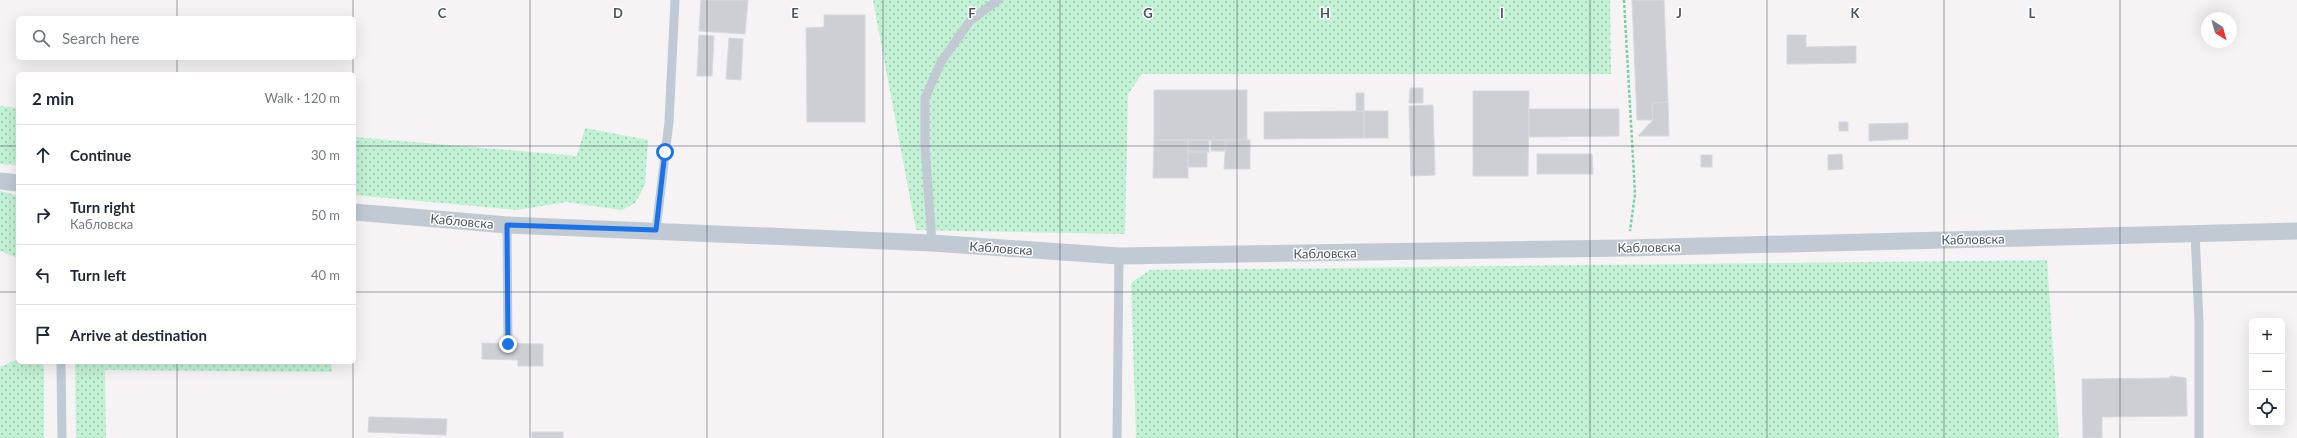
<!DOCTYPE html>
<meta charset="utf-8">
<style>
body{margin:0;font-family:Lato,sans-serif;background:#f2f2f3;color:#1f2937}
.controls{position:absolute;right:12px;bottom:12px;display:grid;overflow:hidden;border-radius:6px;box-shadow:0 4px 16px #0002}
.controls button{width:36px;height:36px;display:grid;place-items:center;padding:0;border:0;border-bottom:1px solid #e0e1e3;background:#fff;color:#1f2937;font:20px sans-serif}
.compass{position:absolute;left:2201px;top:12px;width:36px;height:36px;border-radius:50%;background:#fff;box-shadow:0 4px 16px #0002;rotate:144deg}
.stop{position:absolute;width:12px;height:12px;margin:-9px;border:3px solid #1a73e8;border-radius:50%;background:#fff}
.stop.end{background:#1a73e8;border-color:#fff;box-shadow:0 1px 4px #0008}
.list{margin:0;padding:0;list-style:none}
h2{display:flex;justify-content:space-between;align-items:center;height:52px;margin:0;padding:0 16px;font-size:17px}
h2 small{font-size:13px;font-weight:400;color:#747a83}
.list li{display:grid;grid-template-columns:26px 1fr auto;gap:12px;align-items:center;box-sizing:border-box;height:60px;padding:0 16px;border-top:1px solid #e0e1e3}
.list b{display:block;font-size:15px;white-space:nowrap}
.list p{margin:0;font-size:13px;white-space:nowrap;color:#747a83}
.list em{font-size:13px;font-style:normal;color:#747a83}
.icon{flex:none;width:22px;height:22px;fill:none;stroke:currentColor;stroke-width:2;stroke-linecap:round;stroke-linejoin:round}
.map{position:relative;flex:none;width:2297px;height:438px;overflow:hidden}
.search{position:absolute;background:#fff;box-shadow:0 4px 16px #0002;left:16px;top:16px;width:340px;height:44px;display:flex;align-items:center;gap:10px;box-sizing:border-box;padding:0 14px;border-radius:6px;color:#747a83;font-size:15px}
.panel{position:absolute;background:#fff;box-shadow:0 4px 16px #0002;left:16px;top:72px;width:340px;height:292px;border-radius:6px}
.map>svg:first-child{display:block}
</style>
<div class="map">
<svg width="2297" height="438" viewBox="0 0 2297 438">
<defs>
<pattern id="grass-dots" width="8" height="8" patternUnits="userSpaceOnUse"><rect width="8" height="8" fill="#c3f1d5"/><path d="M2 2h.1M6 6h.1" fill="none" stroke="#a0c6b0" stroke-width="1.8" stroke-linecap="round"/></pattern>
</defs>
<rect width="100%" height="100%" fill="#f5f3f3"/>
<!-- grass -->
<g fill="url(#grass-dots)">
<polygon points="873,0 1610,0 1611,74 1142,74 1128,94 1125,234 916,230"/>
<polygon points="0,106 18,108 18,165 0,164"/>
<polygon points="585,128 648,140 645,185 635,203 622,210 566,202 517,210 354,195 354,137 577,156"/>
<polygon points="0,191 18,196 18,258 0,251"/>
<polygon points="2047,260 2059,438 1136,438 1131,283 1150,270"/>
<polygon points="18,359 18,362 41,362 44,366 44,438 0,438 0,367"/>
<polygon points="75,362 331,362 332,372 105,370 106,438 76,438"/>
</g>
<!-- building -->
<g fill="#cdcfd5" stroke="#d7d9de">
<polygon points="701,0 748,0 745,34 699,31"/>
<polygon points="1632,0 1664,0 1668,102 1652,103 1653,120 1637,120"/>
<polygon points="824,15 865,15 865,122 807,122 806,28 824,27"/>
<polygon points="699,35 714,36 712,76 697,76"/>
<polygon points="1787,35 1806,35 1806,47 1856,46 1856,63 1787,64"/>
<polygon points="729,38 743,39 741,80 726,79"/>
<polygon points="1410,88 1423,88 1423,103 1409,103"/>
<rect x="1154" y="90" width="93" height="50"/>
<polygon points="1473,91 1529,91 1528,176 1473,176"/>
<rect x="1356" y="93" width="8" height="18"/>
<polygon points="1668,102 1669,136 1638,136 1653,120 1652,103"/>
<polygon points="1433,105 1435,175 1411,176 1409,106"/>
<polygon points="1529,109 1619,109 1619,136 1529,137"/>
<rect x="1364" y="111" width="24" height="27"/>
<polygon points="1364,111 1364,138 1264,139 1264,112"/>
<rect x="1839" y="122" width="9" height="9"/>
<polygon points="1908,123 1908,139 1869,141 1869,124"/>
<polygon points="1154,140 1188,140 1188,178 1153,178"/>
<rect x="1188" y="140" width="21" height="12"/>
<rect x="1211" y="140" width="15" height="11"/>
<polygon points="1226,140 1250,140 1250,169 1224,169"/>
<rect x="1188" y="152" width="19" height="15"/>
<polygon points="1537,154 1592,154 1593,174 1537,174"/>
<polygon points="1842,154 1843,169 1828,170 1828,155"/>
<rect x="1701" y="155" width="11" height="12"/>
<polygon points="482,343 543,344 543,366 518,366 518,360 482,359"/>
<polygon points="2170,376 2186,378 2187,416 2102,417 2102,438 2083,438 2082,379 2170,378"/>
<polygon points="369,417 447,419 446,435 368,432"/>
<rect x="532" y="432" width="31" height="6"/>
</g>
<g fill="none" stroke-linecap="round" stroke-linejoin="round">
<!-- path -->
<polyline stroke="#7ad0a6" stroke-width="2.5" stroke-dasharray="3 2" stroke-linecap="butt" points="1624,0 1635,194 1630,231"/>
<!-- service -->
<g stroke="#c1cad2" stroke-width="9">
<polyline points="507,225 508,344"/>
<polyline points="656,230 669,122 675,0"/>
<polyline points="2195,233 2199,321 2199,438"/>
<polyline points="932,243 925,146 925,98 941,62 970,21 998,0"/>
<polyline points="61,362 62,438"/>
<polyline points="1117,438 1119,256"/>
</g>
<!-- minor -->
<g stroke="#c1cad2" stroke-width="17">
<polyline points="0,181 18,183"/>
<polyline points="354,212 507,225 932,243 1119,256 1627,248 2297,231"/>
</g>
</g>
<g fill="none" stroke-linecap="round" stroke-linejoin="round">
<!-- route -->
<polyline stroke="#1a73e8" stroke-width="5" points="508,344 507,225 656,230 665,152"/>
</g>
<!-- grid -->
<path fill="none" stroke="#4a5661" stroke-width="1" stroke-opacity="0.55" d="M177,0V18M353,0V18M530,0V438M707,0V438M883,0V438M1060,0V438M1237,0V438M1414,0V438M1590,0V438M1767,0V438M1944,0V438M2120,0V438M177,58V74M353,58V74M0,146H18M354,146H2297M0,292H18M354,292H2297M177,362V438M353,362V438"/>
<g text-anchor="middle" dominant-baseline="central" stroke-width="3" stroke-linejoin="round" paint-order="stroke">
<!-- street labels -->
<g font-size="13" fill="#4a5661" stroke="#fff">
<text transform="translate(462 221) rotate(5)">Кабловска</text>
<text transform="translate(1973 239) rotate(-1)">Кабловска</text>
<text transform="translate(1649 247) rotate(-1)">Кабловска</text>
<text transform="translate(1001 248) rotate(4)">Кабловска</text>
<text transform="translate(1325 253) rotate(-1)">Кабловска</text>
</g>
</g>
<g font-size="13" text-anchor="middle" font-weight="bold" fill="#4a5661" stroke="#fff" stroke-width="3" stroke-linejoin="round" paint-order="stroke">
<text x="442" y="18">C</text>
<text x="618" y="18">D</text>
<text x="795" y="18">E</text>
<text x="972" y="18">F</text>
<text x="1148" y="18">G</text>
<text x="1325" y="18">H</text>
<text x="1502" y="18">I</text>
<text x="1679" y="18">J</text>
<text x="1855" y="18">K</text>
<text x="2032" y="18">L</text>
</g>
</svg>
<div class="controls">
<button>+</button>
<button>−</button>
<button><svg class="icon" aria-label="locate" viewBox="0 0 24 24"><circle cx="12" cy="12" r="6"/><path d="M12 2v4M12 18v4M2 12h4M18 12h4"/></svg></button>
</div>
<svg class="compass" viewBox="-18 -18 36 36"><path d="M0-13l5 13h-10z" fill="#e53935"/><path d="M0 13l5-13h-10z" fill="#747a83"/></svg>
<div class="stop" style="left:665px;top:152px"></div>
<div class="stop end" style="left:508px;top:344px"></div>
<div class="search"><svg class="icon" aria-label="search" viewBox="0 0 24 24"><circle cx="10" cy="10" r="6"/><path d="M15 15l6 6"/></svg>Search here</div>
<section class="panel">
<h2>2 min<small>Walk · 120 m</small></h2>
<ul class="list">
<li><svg class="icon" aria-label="ahead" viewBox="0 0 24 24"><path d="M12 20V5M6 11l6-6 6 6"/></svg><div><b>Continue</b></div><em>30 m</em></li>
<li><svg class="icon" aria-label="right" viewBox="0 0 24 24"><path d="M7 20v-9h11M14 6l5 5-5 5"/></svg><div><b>Turn right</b><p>Кабловска</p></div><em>50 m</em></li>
<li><svg class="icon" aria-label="left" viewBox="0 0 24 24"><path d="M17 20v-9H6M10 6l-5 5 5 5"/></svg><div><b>Turn left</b></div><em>40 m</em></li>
<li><svg class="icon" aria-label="arrive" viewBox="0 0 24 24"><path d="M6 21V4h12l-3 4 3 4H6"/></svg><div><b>Arrive at destination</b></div></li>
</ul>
</section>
</div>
